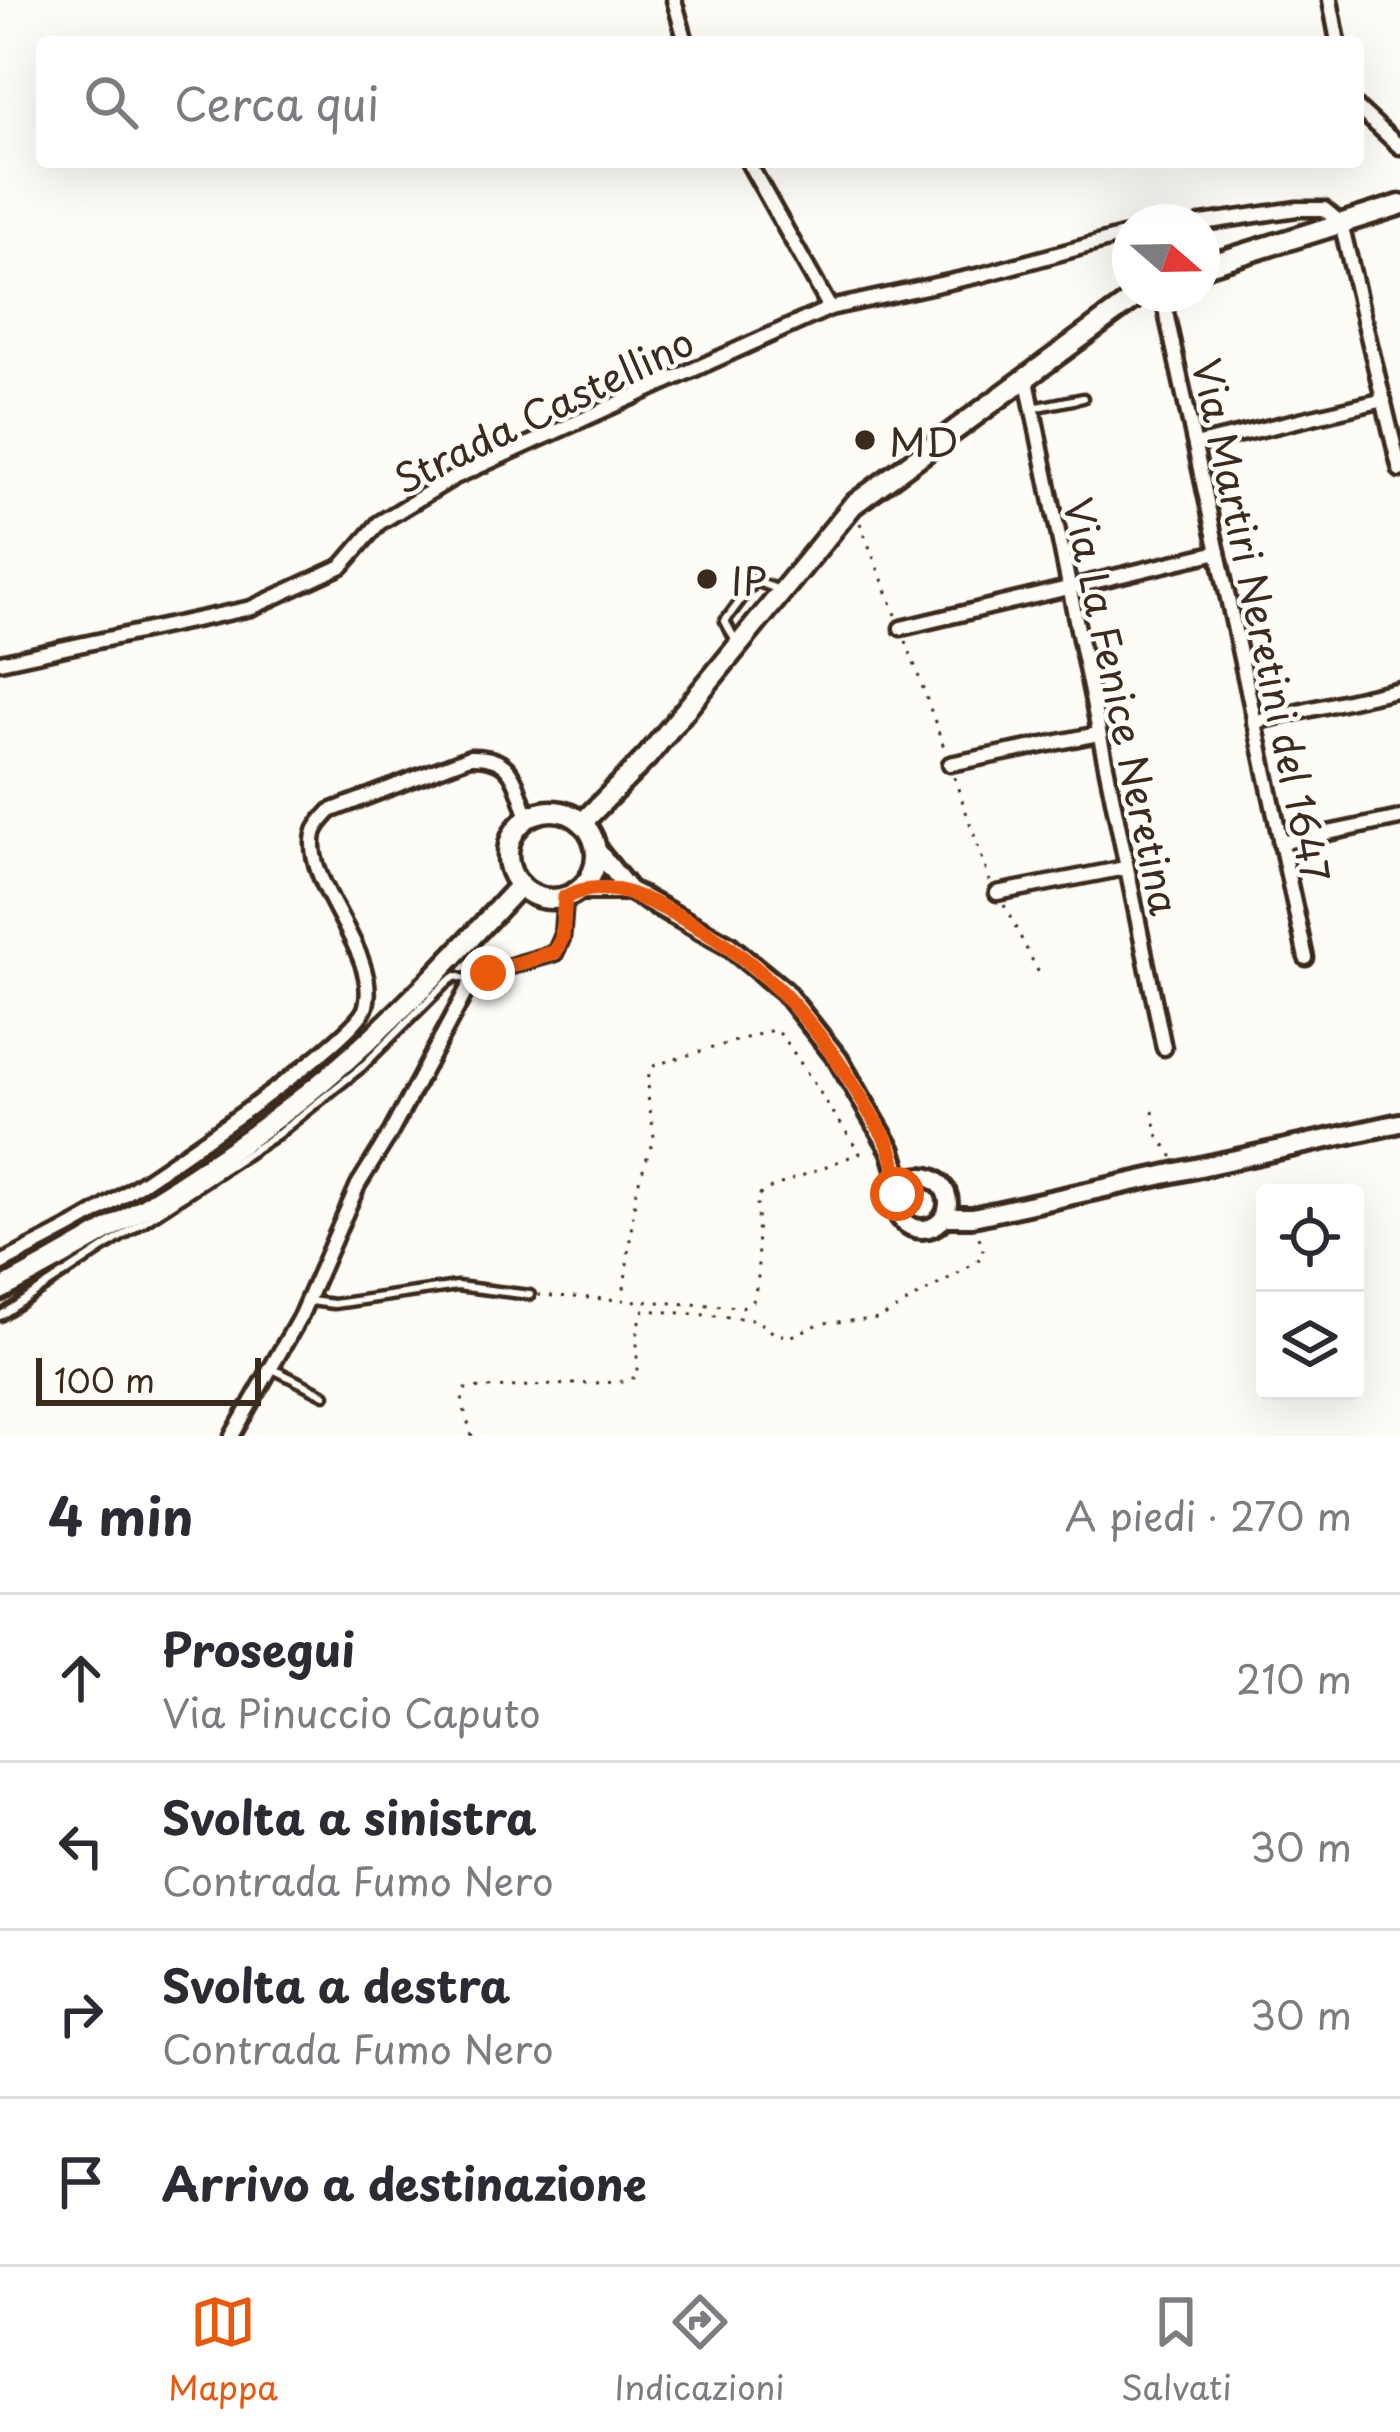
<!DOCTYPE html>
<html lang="it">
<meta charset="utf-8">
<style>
body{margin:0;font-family:"Playpen Sans",sans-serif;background:#f2f2f3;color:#2b2b33}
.controls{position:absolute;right:36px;bottom:36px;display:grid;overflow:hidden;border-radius:12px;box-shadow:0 12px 48px #0002}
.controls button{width:108px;height:108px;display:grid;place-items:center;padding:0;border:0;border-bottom:3px solid #e1e1e2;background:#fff;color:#2b2b33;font:60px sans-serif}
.compass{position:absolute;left:1112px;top:204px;width:108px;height:108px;border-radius:50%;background:#fff;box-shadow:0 12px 48px #0002;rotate:110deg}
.scale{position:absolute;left:36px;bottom:30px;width:225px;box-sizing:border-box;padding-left:12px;border:6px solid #3b2a1e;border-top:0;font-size:33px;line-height:42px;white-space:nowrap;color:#3b2a1e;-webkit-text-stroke:9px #fdfcf7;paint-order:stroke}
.stop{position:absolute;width:36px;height:36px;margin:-27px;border:9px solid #ea580c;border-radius:50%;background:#fff}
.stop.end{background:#ea580c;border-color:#fff;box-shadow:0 3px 12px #0008}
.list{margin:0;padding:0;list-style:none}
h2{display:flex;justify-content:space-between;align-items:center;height:156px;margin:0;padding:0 48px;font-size:51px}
h2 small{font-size:39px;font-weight:400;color:#7c7c81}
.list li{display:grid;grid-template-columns:78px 1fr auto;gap:36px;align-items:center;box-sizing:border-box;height:168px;padding:0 48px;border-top:3px solid #e1e1e2}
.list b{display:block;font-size:45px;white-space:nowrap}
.list p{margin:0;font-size:39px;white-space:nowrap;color:#7c7c81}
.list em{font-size:39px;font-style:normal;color:#7c7c81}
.icon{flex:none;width:66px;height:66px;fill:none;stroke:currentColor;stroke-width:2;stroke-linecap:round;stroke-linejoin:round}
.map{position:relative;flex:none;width:1400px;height:1436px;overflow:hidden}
.search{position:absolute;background:#fff;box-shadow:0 12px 48px #0002;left:36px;right:36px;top:36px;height:132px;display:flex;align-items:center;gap:30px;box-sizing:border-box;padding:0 42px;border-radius:12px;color:#7c7c81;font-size:45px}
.sheet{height:828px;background:#fff}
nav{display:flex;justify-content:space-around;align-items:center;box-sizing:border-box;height:168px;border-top:3px solid #e1e1e2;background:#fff;font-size:33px;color:#7c7c81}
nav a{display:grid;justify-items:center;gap:6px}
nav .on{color:#ea580c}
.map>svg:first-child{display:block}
</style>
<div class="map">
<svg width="1400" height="1436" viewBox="0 0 1400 1436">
<rect width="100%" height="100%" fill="#fdfcf7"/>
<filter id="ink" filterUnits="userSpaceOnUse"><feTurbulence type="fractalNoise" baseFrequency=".00833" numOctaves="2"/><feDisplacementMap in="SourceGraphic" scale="24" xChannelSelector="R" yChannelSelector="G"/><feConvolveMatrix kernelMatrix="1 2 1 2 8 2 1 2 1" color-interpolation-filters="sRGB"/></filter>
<g filter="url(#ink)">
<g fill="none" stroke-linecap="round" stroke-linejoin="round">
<!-- lane casing -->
<g stroke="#3b2a1e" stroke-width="15">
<g id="lane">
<polyline points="1033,408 1083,398"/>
<polyline points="735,640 725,621 755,581 777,589"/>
<polyline points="310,1301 334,1304 457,1286 530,1295"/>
<polyline points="0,1316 278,1134 362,1067 446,983 456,976 468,980"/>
<polyline points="271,1368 325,1395"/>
</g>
</g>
<!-- street casing -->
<g stroke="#3b2a1e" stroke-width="21">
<g id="street">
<polyline points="674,0 686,42"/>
<polyline points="1330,0 1338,42"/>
<polyline points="1358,108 1400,147"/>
<polyline points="748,162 830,308"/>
<polyline points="1202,223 1297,209 1324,209 1341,223 1400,470"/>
<polyline points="1162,294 1306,958"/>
<polyline points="1026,376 1164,1048"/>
<polyline points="1195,445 1384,400"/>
<polyline points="901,628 1218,552"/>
<polyline points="0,662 251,608 342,566 379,523 453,478 830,308 981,275 1130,234"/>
<polyline points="1254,722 1400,689"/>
<polyline points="950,764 1098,734"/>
<polyline points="1280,843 1400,818"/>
<polyline points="997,893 1125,868"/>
<path d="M0,1264C35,1245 72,1228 105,1207C146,1181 358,1040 366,1006C380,952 303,883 314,834C316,825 324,818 330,811L470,757C515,756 514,781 528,817"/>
<polyline points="232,1436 300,1317 358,1185 391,1132 471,982 487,973 555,953 562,938 565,897"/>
</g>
</g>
<!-- secondary casing -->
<g stroke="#3b2a1e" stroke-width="26">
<g id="secondary">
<polyline points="579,890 629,890 596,849"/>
<polyline points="629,890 728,945 784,991 838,1059 891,1150 902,1186"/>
<circle cx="922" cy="1203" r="26"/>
<polyline points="945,1217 973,1217 1400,1123"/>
</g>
</g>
<!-- primary casing -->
<g stroke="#3b2a1e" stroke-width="27">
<g id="primary">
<polyline points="1202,267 1400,205"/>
<circle cx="552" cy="855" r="44"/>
<polyline points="583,822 647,757 853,505 1140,294"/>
<path d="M0,1290C107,1234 232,1157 324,1080C394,1021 457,953 520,885"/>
</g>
</g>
<!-- path -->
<g stroke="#3b2a1e" stroke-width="3" stroke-dasharray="3 9" stroke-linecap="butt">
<polyline points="860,523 896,615"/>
<polyline points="906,641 945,750"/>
<polyline points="954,777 990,881"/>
<polyline points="1004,905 1042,979"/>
<polyline points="1153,1111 1157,1133 1174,1159"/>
<polyline points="538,1295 742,1307 753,1301 758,1279 757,1197 768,1189 860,1153 782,1035 773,1030 655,1065 649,1072 648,1096 654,1137 636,1190 623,1297"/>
<polyline points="472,1436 462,1402 465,1389 618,1382 637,1377 637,1326 644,1310 754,1319 774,1333 790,1337 821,1323 879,1319 975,1263 984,1254 977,1230"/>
</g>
<!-- lane -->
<use href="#lane" stroke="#fdfcf7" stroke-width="6"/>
<!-- street -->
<use href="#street" stroke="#fdfcf7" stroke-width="12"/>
<!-- secondary -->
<use href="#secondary" stroke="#fdfcf7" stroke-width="16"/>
<!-- primary -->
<use href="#primary" stroke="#fdfcf7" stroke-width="18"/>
</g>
</g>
<g fill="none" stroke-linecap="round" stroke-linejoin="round" filter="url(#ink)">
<!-- route -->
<path stroke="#ea580c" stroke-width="15" d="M488,973L555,952L562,938L565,897C602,878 635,894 669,911C757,955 815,1019 864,1103C872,1118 886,1135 891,1151C894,1163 897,1175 902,1186L897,1194"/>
</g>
<!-- markers -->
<g fill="#3b2a1e" stroke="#fdfcf7" stroke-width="4.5">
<circle cx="865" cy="440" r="12"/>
<circle cx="707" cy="579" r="12"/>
</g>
<g text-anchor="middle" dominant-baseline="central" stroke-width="9" stroke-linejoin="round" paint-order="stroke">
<!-- street labels -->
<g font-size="39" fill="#3b2a1e" stroke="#fdfcf7">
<text transform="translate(543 409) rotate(-26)">Strada Castellino</text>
<text transform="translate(1263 620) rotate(78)">Via Martiri Neretini del 1647</text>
<text transform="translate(1123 706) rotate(78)">Via La Fenice Neretina</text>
</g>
<!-- poi labels -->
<g font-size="39" fill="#3b2a1e" stroke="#fdfcf7" text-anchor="start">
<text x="889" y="440">MD</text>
<text x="731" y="579">IP</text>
</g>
</g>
</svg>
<div class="controls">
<button><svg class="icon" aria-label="locate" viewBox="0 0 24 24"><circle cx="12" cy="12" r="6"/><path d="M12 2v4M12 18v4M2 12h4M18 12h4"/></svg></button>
<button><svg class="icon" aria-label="layers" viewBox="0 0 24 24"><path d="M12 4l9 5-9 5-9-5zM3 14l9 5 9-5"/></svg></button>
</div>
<svg class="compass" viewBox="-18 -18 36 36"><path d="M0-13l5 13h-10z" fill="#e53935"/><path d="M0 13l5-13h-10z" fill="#7c7c81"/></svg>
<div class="scale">100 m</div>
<div class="stop" style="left:897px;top:1194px"></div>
<div class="stop end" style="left:488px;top:973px"></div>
<div class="search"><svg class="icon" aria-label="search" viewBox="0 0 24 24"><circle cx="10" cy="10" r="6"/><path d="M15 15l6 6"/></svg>Cerca qui</div>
</div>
<section class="sheet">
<h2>4 min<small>A piedi · 270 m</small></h2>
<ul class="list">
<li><svg class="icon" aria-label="ahead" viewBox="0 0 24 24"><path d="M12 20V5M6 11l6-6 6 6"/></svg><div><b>Prosegui</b><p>Via Pinuccio Caputo</p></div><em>210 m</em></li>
<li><svg class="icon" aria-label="left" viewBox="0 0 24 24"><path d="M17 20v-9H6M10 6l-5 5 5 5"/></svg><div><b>Svolta a sinistra</b><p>Contrada Fumo Nero</p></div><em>30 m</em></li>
<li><svg class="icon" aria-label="right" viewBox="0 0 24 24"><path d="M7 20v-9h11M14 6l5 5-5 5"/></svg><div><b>Svolta a destra</b><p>Contrada Fumo Nero</p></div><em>30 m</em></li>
<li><svg class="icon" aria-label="arrive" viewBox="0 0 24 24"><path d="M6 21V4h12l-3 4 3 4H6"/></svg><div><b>Arrivo a destinazione</b></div></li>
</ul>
</section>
<nav>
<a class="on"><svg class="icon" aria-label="map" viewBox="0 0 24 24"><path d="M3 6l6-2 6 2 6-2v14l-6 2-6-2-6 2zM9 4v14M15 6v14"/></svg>Mappa</a>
<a><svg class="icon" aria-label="directions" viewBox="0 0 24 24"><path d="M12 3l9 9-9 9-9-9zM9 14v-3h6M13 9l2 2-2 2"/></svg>Indicazioni</a>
<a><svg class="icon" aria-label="saved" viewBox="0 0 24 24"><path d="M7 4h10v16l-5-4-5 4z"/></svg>Salvati</a>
</nav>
